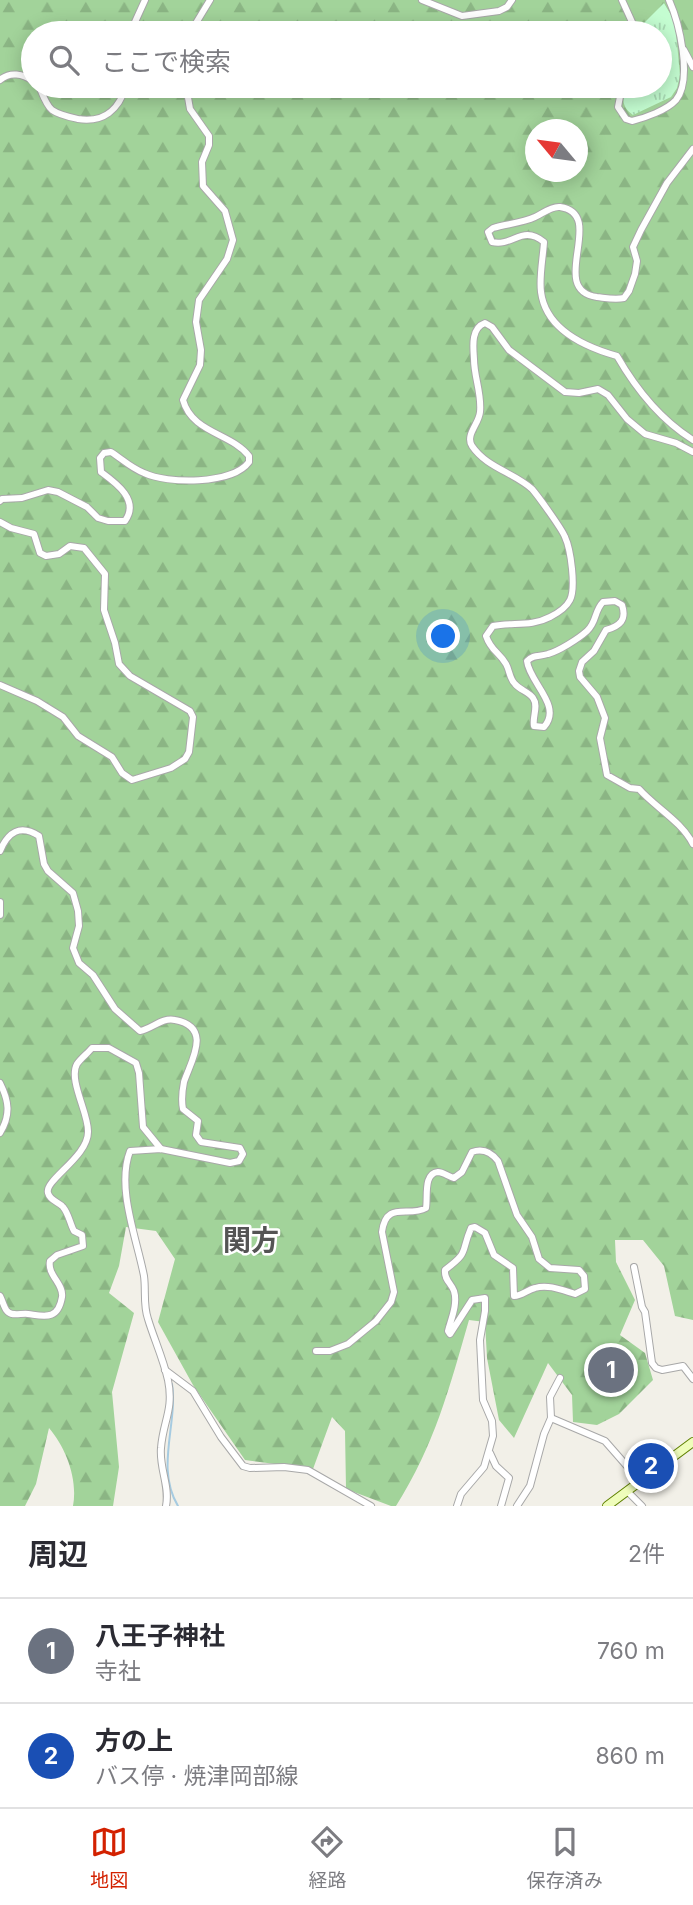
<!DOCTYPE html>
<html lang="ja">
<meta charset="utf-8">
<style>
body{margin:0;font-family:Inter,"Noto Sans JP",sans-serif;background:#f2f2f3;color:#2b2b33}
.compass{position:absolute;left:525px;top:119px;width:63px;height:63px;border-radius:50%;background:#fff;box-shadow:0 4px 18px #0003;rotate:299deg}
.you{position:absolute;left:444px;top:637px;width:24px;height:24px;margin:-18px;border:5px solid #fff;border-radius:50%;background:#1a73e8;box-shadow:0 0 0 10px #1a73e833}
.badge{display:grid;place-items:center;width:46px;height:46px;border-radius:50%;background:#d32100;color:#fff;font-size:23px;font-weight:700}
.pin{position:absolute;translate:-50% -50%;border:4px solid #fff;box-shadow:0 2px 7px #0006}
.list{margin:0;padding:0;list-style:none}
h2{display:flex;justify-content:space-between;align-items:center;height:91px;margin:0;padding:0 28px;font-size:30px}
h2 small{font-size:23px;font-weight:400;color:#7c7c81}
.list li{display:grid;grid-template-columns:46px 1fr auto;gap:21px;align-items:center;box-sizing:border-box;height:105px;padding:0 28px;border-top:2px solid #e1e1e2}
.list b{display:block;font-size:26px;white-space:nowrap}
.list p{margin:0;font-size:23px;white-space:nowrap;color:#7c7c81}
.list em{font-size:23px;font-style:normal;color:#7c7c81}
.icon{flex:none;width:38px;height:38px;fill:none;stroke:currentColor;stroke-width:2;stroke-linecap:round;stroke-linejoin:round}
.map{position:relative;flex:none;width:693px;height:1506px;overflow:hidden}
.search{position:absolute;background:#fff;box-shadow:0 4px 18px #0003;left:21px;right:21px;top:21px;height:77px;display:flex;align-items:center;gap:18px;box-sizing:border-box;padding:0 24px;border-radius:38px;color:#7c7c81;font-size:26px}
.sheet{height:301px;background:#fff}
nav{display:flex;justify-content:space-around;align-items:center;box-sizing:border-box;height:98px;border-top:2px solid #e1e1e2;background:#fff;font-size:19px;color:#7c7c81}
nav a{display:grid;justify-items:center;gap:4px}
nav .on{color:#d32100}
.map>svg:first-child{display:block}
</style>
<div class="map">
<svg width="693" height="1506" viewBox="0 0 693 1506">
<defs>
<pattern id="forest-firs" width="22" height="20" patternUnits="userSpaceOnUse" patternTransform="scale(1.75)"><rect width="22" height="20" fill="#a2d39a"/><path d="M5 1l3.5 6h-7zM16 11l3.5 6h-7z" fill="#8bb584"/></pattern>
<pattern id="park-tufts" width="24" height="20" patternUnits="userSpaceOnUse" patternTransform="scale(1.75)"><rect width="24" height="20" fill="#c4fdd1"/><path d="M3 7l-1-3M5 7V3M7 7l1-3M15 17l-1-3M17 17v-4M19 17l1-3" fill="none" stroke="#a8d9b3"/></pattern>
</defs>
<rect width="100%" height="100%" fill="#f2f0e8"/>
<!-- forest -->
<path fill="url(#forest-firs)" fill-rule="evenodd" d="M0,0H693V1320L675,1316L664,1266L643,1240H615L616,1262L635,1300L620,1335L645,1353L653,1380L619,1414L597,1425L573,1422L572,1395L548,1363L514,1438L499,1420L487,1358L485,1322L469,1320C449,1389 435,1444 396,1506H391L346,1489L345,1431L332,1417L313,1469L245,1460L193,1385L158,1322L175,1259L156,1231L126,1227L119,1266L109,1293L134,1313L112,1392L119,1467L113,1506H73C78,1479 66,1448 49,1428L36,1484L25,1506H0ZM33,33H660V86H33ZM536,130H578V172H536Z"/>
<!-- park -->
<path fill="url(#park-tufts)" d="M664,3L675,22L680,75L677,88L671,97L633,115C621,106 623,100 625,86H660V33H644L643,24Z"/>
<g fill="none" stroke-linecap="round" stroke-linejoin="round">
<!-- stream -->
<path stroke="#a6cbe1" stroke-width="2" d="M172,1384C178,1424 155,1468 178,1506"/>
<!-- minor casing -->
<g stroke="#a8a8a8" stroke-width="8">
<g id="minor">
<polyline points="422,0 462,16 499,11 507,7 512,0"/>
<polyline points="622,0 637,33"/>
<polyline points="130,33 145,0"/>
<polyline points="190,33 210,0"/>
<polyline points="684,50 693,67"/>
<path d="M0,80C10,71 23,74 33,81"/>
<path d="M39,86C42,93 46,105 52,110C59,115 69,117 78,119C103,123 119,110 126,86"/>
<path d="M622,86L618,107L626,119L632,121C645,118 667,110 676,100C693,79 679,22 669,0"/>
<path d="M693,149L667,183L641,230L633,247L637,261L635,274L629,291L624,298C615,300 606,298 597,297C546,290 608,214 560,207C551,206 542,214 535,217C522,223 506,224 493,228L488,232L492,242C513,247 522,224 544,242C543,258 539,277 541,292C546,330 585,347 617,356C636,389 661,420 693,440"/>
<path d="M693,452L676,443L645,434L627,419L608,395L598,389L579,393L565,392L509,350L492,327L485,323C471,328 473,346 474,359C474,377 482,394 480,412C479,424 465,435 472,446C487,468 513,472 532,489C538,496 562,529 565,537C571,550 576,588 570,600C566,608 558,613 550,617C531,627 513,622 493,626L486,636C491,651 499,652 506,664C510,671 509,678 515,684C520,690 529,692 533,698C539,706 532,717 534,726L544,727C563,706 529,682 527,661C534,654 539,657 548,654C559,651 578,639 587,631C597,622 594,611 603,602L615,601L622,605C627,620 620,626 606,630L594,651L582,662L579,671L580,677L597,697L605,718L600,738L607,775L630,788L639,789C656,808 681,821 693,844"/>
<path d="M0,501L2,499L22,498L48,490L58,492L87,507L98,518L108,521H125C140,500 116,483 101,472L100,458L104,453L111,452C122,459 131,468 144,473C167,484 232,485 249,462V456C231,433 192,433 183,400L200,365L201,350L196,322L199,300L227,259L233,240L225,211L203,186L202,162L209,145V136L190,109L186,86"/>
<polyline points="0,522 11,528 34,534 40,553 46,556 59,554 70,546 84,548 105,574 104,610 115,643 119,664 130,676 190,711 193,717 189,752 185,759 171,768 132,780 122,773 112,757 78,736 63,717 37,701 0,685"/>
<path d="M0,851C8,832 20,824 39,836L44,864L48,871L73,893L78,911L79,926L73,948L79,963L93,975L115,1009L140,1031C152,1029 162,1017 175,1020C213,1027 191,1061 184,1082C182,1092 181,1099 183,1109L198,1121L196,1135L201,1142L240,1148L243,1154L239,1161L230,1163L161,1149L130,1151C116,1188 137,1239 144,1276C146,1290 143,1305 148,1319C154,1339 163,1358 168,1380C174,1410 163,1421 161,1448C159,1468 170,1486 166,1506"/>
<polyline points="0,902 0,915"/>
<path d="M0,1083C9,1101 11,1115 0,1133"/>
<polyline points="634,1267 642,1307 645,1312 652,1363 656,1368 662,1370 683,1366 693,1379"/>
<path d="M0,1296C2,1299 4,1308 7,1311C12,1317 21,1313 28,1314C44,1316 58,1321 62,1297C64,1284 47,1275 50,1261L57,1255L83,1246L82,1235L74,1231C70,1224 69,1214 63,1207C59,1202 50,1201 48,1193C44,1180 88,1157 88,1132C89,1114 68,1080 77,1064C81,1058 88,1053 92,1048H109L136,1063L139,1073L143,1127L161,1149"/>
<path d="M316,1351H330L348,1344L376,1321L391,1302L394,1292L382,1232C386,1200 408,1218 426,1208C428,1198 423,1173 438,1172C443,1172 449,1177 454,1178L462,1172L472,1152C483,1148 491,1152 498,1161L517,1215L532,1237L539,1259L550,1268L579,1270L584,1276L585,1289L575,1294C562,1290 548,1284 535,1288C527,1290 522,1296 514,1296L513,1268L494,1255L485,1233L475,1227L471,1228C460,1254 470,1251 445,1270C444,1280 451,1283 454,1291C458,1304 451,1319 448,1331L450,1334L472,1300L485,1298V1311L480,1340L483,1400L492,1421L493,1436L484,1467L461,1494L457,1506"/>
<polyline points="165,1370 193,1391 221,1437 243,1466 250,1468 284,1467 308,1470 371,1506"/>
<polyline points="551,1418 605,1441 640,1481"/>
<polyline points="490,1453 496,1466 509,1478 501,1506"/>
<polyline points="627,1491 642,1506"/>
<polyline points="517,1506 530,1486 544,1434 551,1418 550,1397 560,1378"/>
</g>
</g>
<!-- secondary casing -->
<g stroke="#5f8100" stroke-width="10">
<polyline id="secondary" points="607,1506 693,1442"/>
</g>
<!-- minor -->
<use href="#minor" stroke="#fff" stroke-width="6"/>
<!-- secondary -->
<use href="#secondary" stroke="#effdbb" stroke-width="8"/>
</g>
<g text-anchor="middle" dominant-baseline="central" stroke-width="5" stroke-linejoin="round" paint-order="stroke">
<!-- quarter labels -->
<g font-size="28" font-weight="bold" fill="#545454" stroke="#fff">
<text x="251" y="1240">関方</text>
</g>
</g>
</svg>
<svg class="compass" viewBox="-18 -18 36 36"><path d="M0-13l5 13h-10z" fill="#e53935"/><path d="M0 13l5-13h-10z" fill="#7c7c81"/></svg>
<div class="you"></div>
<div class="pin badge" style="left:611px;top:1370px;background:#6b7280">1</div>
<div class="pin badge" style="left:651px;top:1466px;background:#1a4fb4">2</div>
<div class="search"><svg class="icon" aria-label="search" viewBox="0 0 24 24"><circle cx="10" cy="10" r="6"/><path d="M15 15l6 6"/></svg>ここで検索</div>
</div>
<section class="sheet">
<h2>周辺<small>2件</small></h2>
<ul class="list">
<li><span class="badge" style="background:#6b7280">1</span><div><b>八王子神社</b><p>寺社</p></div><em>760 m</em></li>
<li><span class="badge" style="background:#1a4fb4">2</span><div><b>方の上</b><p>バス停 · 焼津岡部線</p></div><em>860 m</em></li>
</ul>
</section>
<nav>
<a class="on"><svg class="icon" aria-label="map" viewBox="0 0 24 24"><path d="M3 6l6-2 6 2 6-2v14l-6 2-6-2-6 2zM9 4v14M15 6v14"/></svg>地図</a>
<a><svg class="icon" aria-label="directions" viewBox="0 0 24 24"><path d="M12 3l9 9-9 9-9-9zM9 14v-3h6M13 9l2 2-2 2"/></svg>経路</a>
<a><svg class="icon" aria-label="saved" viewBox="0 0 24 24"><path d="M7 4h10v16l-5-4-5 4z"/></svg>保存済み</a>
</nav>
